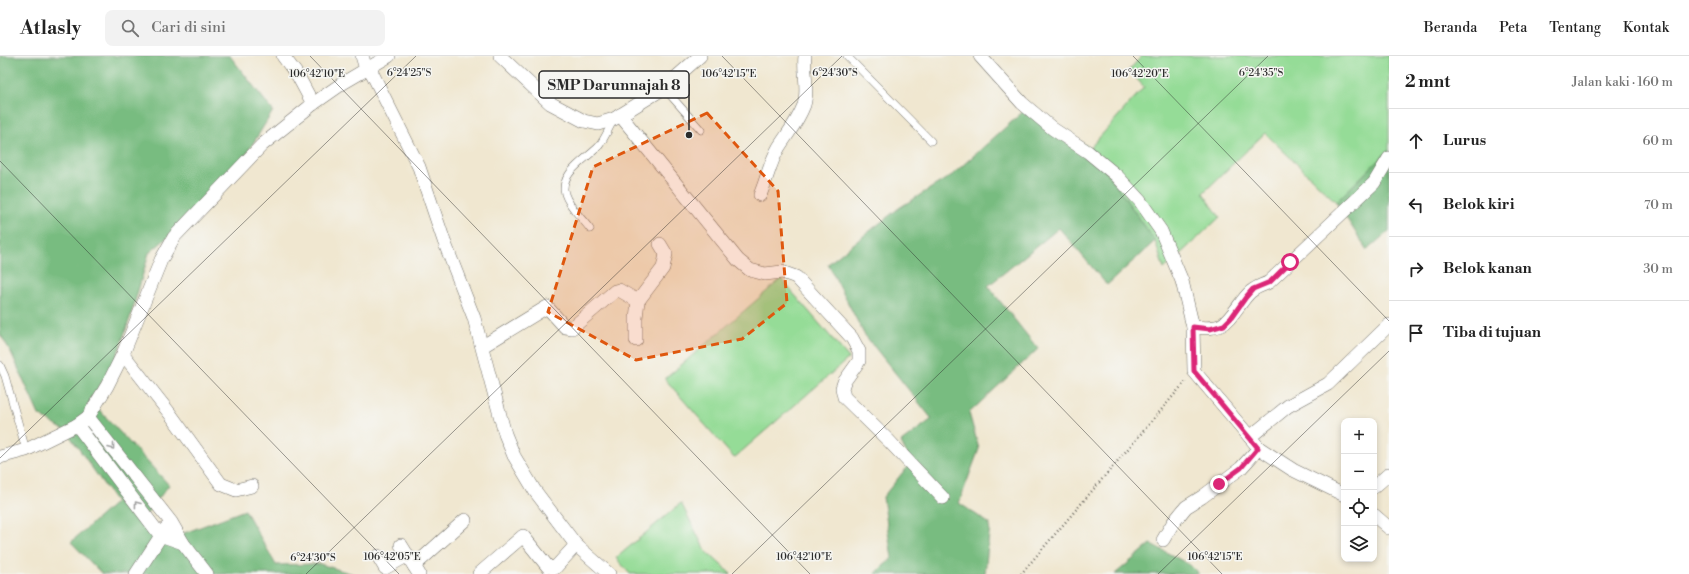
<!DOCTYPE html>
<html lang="id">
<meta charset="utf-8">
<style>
body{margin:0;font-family:"Libre Bodoni",serif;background:#f2f2f2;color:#222}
.controls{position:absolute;right:12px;bottom:12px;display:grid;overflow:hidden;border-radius:8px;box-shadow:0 2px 6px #0003}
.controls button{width:36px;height:36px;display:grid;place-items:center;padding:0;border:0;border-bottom:1px solid #e0e0e0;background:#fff;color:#222;font:20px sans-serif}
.stop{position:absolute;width:12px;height:12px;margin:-9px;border:3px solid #db2777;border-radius:50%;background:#fff}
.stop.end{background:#db2777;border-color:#fff;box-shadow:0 1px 4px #0008}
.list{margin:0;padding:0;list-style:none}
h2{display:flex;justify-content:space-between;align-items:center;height:52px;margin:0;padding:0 16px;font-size:17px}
h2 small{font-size:13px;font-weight:400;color:#767676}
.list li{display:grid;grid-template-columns:26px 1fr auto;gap:12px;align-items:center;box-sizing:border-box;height:64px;padding:0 16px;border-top:1px solid #e0e0e0}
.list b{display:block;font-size:15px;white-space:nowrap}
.list em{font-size:13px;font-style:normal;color:#767676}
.icon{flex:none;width:22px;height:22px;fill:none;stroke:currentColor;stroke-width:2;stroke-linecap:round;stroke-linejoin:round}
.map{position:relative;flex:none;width:1389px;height:518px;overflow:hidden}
header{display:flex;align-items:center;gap:24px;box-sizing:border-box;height:56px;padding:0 20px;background:#fff;border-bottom:1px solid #e0e0e0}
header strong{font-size:19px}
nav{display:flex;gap:22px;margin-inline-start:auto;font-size:14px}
.search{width:280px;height:36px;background:#f2f2f2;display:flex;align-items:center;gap:10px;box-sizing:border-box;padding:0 14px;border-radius:8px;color:#767676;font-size:15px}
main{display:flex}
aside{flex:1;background:#fff}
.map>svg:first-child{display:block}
</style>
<header>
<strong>Atlasly</strong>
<div class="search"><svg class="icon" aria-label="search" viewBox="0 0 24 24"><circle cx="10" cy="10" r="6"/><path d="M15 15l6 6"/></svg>Cari di sini</div>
<nav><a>Beranda</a><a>Peta</a><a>Tentang</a><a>Kontak</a></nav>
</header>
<main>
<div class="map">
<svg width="1389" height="518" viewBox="0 0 1389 518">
<rect width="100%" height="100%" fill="#f6f6f2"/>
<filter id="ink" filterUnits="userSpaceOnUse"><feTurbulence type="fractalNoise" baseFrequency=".025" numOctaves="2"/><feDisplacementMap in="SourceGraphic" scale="8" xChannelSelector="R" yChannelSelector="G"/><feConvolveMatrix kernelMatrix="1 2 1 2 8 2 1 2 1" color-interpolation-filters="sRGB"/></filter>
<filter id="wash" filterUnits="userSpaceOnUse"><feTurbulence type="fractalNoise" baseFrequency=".012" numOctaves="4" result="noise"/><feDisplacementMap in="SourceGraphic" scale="16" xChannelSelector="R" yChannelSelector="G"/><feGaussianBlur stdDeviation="0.9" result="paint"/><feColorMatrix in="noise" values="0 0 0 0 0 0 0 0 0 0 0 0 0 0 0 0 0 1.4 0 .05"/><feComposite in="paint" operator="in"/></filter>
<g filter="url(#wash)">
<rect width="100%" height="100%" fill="#f0e7d0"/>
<!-- green -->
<g fill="#95dc97" stroke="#608461">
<polygon points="1142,0 1389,0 1389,94 1336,146 1265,77 1203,137 1220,161 1164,213 1155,185 1090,92 1144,31 1129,14"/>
<polygon points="781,223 849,302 734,402 665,323"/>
<polygon points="681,447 705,494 731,518 630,518 616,502"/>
</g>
<!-- forest -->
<g fill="#78bc80" stroke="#527456">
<polygon points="0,0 230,0 273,55 225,133 149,197 131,259 113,311 90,344 169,429 145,460 158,487 245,454 276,509 320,508 353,518 102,518 71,486 116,446 67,376 39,359 11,296 0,278"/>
<polygon points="1026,53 1090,92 1155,185 1107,229 1059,172 988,230 1038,293 969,357 979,393 959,447 990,468 985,518 875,518 892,502 883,441 911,406 901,386 932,363 864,278 828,208 899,152 952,119"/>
<polygon points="1389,94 1389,175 1367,194 1336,146"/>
<polygon points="1151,488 1190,509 1199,518 1115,518"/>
</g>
</g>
<g filter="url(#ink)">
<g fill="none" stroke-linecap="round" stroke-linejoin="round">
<!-- service casing -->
<g stroke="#706d65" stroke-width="8">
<g id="service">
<polyline points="847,0 931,85"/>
<polyline points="664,32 701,74"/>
<path d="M590,173C582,162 569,151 565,138C558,118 588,102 599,90C605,82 609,72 614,63"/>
<polyline points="0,309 5,320 26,394"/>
</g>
</g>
<!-- minor casing -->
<g stroke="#706d65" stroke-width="14">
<g id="minor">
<polyline points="283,0 298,20 313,48"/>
<polyline points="362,0 366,13"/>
<polyline points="500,0 550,47 584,65 598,68 614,63 664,32 700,0"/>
<polyline points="980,0 1022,47 1053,73 1088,96 1117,120 1140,145 1161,175 1182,225 1193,271 1194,315 1259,392 1293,414 1344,439"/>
<polyline points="369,11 419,111 444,185 474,262 505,378 514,400 535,435 576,489 609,518"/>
<polyline points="620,59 738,204 750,214 765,218 782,216 796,221 852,282 859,295 859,305 844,326 842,332 844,341 889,385 943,442"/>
<path d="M760,139C767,123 770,106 779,91C788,77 798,65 804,49C809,33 803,16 805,0"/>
<polyline points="638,245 663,212 666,198 660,188"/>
<path d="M1193,271C1223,274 1224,270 1241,247C1244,243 1248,237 1253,234C1258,230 1264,229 1269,226L1374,127L1389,102"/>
<polyline points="483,290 547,251 565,271 572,272 615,235 619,234 638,245 636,262 636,284"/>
<polyline points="123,298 171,359 221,428 236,434 252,430"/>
<polyline points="88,361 171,466 183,487 207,518"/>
<polyline points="77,369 160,479 183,487"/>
<polyline points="1250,381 1288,350 1328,328 1389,269"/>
<polyline points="0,401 26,394 77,369 88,361 107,330 123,298 161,204 174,181 262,89 313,48 343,27 389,0"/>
<polyline points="1374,431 1389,418"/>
<polyline points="1374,459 1389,472"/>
<polyline points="1163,484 1173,467 1186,451 1202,441 1241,412 1259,392"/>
<polyline points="401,489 419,518"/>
<polyline points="378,500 385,512 408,499"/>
<polyline points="414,510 465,464"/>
<polyline points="136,518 166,472"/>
<polyline points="479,518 523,480 548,511 555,512 576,489"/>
</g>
</g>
<!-- path -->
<polyline stroke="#706d65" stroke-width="2.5" stroke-dasharray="1 3" stroke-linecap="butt" points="1021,518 1186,325"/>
<!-- service -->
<use href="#service" stroke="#fff" stroke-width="7"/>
<!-- minor -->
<use href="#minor" stroke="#fff" stroke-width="13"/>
</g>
<!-- one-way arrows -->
<defs><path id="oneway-chevron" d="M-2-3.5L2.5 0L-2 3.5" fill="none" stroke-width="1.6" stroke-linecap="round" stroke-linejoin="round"/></defs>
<g stroke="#a0a0a0">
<use href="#oneway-chevron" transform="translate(112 391) rotate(52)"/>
<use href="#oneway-chevron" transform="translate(137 448) rotate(-127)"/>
</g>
</g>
<g fill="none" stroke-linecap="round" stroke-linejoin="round" filter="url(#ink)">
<!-- route -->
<polyline stroke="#db2777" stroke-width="5" points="1219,428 1241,412 1258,392 1194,315 1193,271 1210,273 1224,269 1231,262 1246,241 1253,233 1270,226 1290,206"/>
</g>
<!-- marked area -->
<path fill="#df570e" fill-opacity="0.2" stroke="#df570e" stroke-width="3" stroke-dasharray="8 5" stroke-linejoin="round" d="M707,57L778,135L787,247L742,283L636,304L548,256L593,111Z"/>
<!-- ticks -->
<path fill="none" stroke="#2b2b2b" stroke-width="1" stroke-opacity="0.45" d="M310,0L810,518M722,0L1222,518M1133,0L1389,265M0,105L399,518M0,402L416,0M306,518L842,0M732,518L1268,0M1158,518L1389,295"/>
<g font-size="10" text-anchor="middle" fill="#2b2b2b" stroke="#f6f6f2" stroke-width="3" stroke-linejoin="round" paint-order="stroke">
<text x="409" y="20">6°24'25"S</text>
<text x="835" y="20">6°24'30"S</text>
<text x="1261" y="20">6°24'35"S</text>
<text x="1140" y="21">106°42'20"E</text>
<text x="317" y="21">106°42'10"E</text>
<text x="729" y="21">106°42'15"E</text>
<text x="392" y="504">106°42'05"E</text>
<text x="804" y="504">106°42'10"E</text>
<text x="1215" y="504">106°42'15"E</text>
<text x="313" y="505">6°24'30"S</text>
</g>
<!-- callouts -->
<path fill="none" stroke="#2b2b2b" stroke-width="1.5" d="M689 79L689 28"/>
<circle fill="#2b2b2b" stroke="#f6f6f2" stroke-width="1.5" cx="689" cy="79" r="4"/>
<rect fill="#f6f6f2" stroke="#2b2b2b" stroke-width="1.5" x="539" y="15" width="150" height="27" rx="4"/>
<g font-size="15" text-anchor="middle" font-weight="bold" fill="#2b2b2b">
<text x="614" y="34">SMP Darunnajah 8</text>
</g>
</svg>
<div class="controls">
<button>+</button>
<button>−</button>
<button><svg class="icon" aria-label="locate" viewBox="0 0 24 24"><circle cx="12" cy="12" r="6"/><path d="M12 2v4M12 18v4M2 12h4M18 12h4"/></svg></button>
<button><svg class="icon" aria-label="layers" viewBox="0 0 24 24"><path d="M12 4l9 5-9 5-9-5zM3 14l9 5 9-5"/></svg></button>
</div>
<div class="stop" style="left:1290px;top:206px"></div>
<div class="stop end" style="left:1219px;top:428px"></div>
</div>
<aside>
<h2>2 mnt<small>Jalan kaki · 160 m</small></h2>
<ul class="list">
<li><svg class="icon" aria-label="ahead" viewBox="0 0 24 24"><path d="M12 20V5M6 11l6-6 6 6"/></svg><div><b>Lurus</b></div><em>60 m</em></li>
<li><svg class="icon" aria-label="left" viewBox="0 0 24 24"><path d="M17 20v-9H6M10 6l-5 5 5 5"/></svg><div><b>Belok kiri</b></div><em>70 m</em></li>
<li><svg class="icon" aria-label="right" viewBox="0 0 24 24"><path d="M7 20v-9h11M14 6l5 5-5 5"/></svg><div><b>Belok kanan</b></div><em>30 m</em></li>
<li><svg class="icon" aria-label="arrive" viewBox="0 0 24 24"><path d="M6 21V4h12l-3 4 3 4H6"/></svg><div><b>Tiba di tujuan</b></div></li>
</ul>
</aside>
</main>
